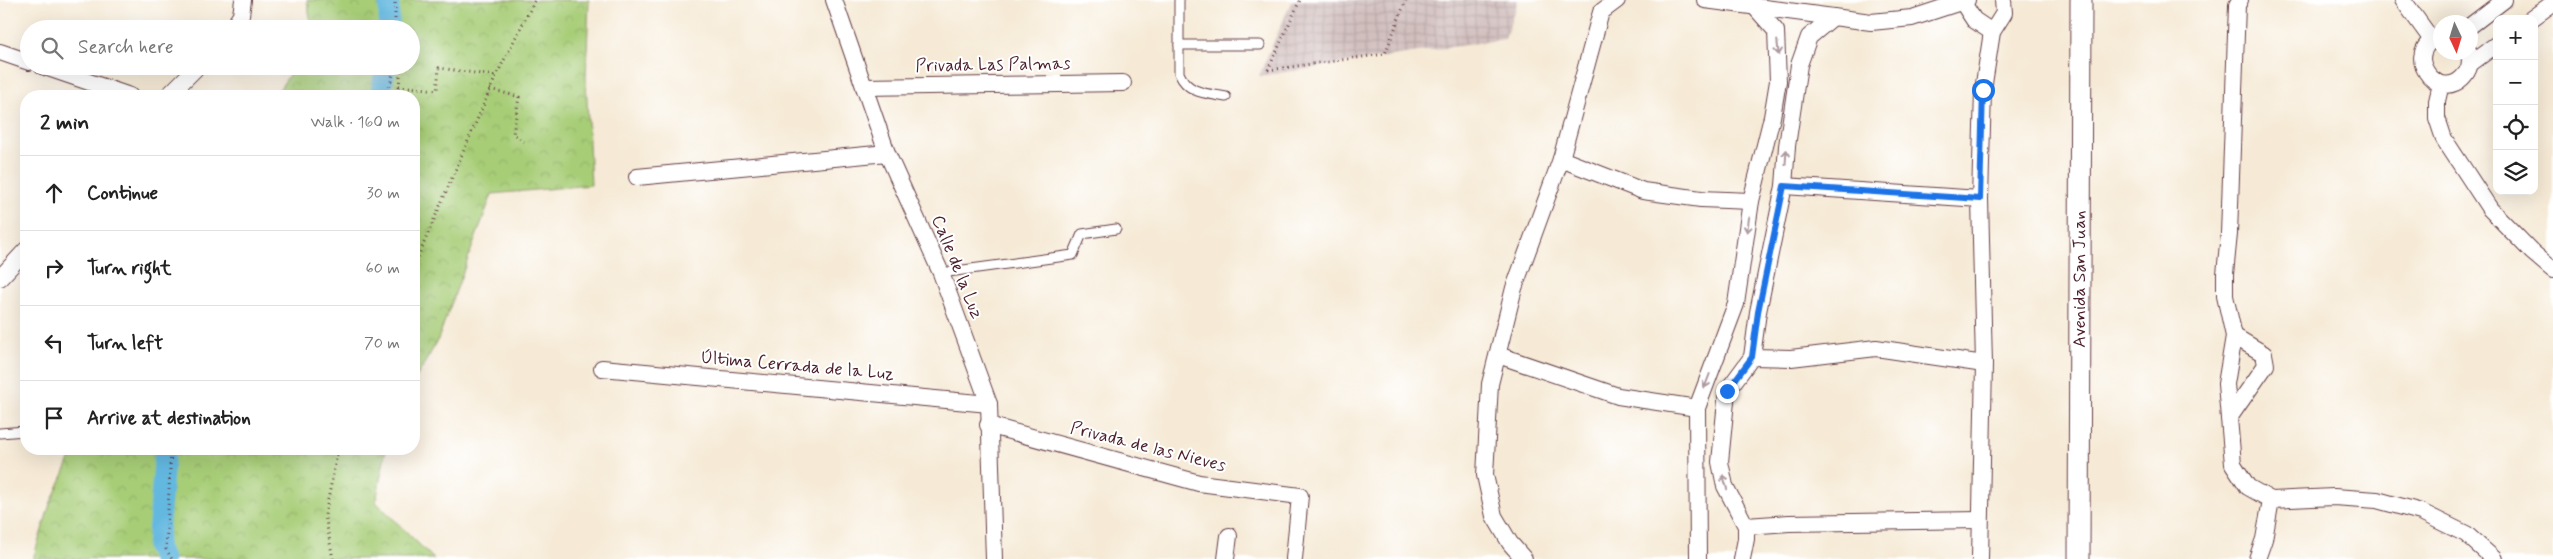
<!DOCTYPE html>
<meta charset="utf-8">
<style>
body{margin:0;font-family:Mynerve,sans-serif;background:#f6f6f6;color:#222}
.controls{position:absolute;right:15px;top:15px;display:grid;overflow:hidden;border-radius:10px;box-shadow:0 5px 20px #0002}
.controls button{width:45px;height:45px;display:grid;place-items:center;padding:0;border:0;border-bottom:1px solid #e0e0e0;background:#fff;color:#222;font:25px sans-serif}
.compass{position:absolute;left:2433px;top:15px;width:45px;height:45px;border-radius:50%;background:#fff;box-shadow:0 5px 20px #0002;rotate:176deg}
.stop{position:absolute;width:15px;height:15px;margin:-11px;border:4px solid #1a73e8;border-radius:50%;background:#fff}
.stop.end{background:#1a73e8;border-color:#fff;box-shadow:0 1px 5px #0008}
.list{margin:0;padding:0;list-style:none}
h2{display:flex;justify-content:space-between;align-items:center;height:65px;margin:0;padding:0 20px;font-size:21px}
h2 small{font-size:16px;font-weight:400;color:#767676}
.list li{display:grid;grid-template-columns:32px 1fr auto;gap:15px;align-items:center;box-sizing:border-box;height:75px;padding:0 20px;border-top:1px solid #e0e0e0}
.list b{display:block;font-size:19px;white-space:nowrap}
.list em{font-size:16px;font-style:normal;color:#767676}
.icon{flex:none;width:28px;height:28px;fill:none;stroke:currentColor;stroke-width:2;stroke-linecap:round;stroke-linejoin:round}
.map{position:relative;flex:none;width:2553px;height:559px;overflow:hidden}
.search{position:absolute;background:#fff;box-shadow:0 5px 20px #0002;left:20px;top:20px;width:400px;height:55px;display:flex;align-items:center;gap:12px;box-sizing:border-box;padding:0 18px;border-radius:28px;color:#767676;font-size:19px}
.panel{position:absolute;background:#fff;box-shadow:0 5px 20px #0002;left:20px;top:90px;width:400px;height:365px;border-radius:20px}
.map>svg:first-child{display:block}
</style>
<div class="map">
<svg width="2553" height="559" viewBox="0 0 2553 559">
<defs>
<pattern id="industrial-grid" width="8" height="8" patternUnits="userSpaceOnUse" patternTransform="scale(1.25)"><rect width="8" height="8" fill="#d1bfbe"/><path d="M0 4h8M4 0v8" fill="none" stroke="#b5a4a3"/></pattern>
<pattern id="park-crowns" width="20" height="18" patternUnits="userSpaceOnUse" patternTransform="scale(1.25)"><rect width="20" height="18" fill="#a7cd77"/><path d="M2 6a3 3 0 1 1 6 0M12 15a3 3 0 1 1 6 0" fill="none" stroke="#91b067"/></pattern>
</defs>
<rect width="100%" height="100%" fill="#fff"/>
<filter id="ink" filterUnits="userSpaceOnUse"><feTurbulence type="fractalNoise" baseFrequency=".02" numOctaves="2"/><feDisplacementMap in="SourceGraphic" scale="10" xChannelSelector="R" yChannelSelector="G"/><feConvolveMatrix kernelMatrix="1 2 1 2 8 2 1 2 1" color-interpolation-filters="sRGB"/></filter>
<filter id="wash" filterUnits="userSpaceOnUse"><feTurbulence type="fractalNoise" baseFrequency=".0096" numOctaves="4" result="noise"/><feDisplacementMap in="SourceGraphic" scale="20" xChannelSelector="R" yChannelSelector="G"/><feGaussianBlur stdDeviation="1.12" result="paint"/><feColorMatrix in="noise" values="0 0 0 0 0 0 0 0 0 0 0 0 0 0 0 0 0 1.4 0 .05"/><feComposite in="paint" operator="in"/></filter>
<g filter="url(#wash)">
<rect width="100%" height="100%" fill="#f6ead6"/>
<!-- industrial -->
<polygon fill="url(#industrial-grid)" points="1292,0 1518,0 1505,39 1259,76"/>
<!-- park -->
<g fill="url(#park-crowns)" stroke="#787651">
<polygon points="307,0 589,0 586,79 591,185 492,194 437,342 414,381 414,96 275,96 295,66 411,66 411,29 312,29"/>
<polygon points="75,449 386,449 376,502 434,559 33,559 50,504"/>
</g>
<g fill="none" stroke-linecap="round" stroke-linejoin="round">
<!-- canal -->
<g stroke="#64b8e0" stroke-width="21">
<polyline points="389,29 389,0"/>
<polyline points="380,96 386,66"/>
<polyline points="163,559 157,547 165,449"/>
</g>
</g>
</g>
<g filter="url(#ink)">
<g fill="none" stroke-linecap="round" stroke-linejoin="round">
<!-- service casing -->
<g stroke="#643d45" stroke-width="11">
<g id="service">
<path d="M1179,0V73C1188,94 1206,93 1226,97"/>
<polyline points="1179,45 1260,45"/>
<polyline points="941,273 1073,255 1082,234 1116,229"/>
<polyline points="0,433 25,431"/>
</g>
</g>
<!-- minor casing -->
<g stroke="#643d45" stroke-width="18">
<g id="minor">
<polyline points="834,0 887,153 941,273 989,404 994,559"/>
<polyline points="1705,0 1871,22 1912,18 1967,0"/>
<polyline points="2240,0 2237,5 2229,234 2225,274 2225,296 2234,336 2226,384 2233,464 2248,487 2271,500 2334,497 2377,500 2421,512 2466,534 2494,559"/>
<polyline points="2403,0 2432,40"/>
<polyline points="1963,3 1974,20 1992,32"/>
<polyline points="2531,19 2553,3"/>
<polyline points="2470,26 2504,0"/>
<polyline points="232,29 241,15 243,0"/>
<path d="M2440,37C2400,50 2436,103 2462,78C2470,70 2471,63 2469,52"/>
<polyline points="0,52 29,62"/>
<polyline points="2471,63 2497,44"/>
<polyline points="42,66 130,96"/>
<polyline points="2441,84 2437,101 2437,118 2444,139 2490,209 2532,252 2553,270"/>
<polyline points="864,87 1123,83"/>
<polyline points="168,96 198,66"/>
<polyline points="1561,159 1643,191 1701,199 1751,201"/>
<polyline points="637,177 887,153"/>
<polyline points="1784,186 1980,199"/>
<polyline points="0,278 26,250"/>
<polyline points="1498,355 1618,396 1697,408"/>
<polyline points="1752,357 1791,358 1876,348 1984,364"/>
<polyline points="602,368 989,404"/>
<polyline points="2229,418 2266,365 2264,354 2234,336"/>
<polyline points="988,425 1199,483 1300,496 1294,559"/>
<polyline points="1746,526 1789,523 1979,520"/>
<polyline points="1226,559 1229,536"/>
<polyline points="1524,559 1510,543 1494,516 1485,475 1490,384 1514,288 1561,159 1601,12 1617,0"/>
<polyline points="1698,559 1697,408 1736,304 1751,201 1772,117 1778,81 1776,31 1755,7"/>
<polyline points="1742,559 1746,539 1746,526 1725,486 1720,462 1727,391 1752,357 1758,312 1784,186 1787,146 1799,65 1809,37 1833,17"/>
<polyline points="1980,559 1984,364 1980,199 1983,90 1992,32 2004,13 2003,0"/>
<polyline points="2257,559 2264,539 2271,500"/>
</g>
</g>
<!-- tertiary casing -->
<g stroke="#643d45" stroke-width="23">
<polyline id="tertiary" points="2079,559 2081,0"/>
</g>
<!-- path -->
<g stroke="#643d45" stroke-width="3" stroke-dasharray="1 4" stroke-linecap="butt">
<polyline points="395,29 395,0"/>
<polyline points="401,66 399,86 437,90 439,68 496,76"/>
<polyline points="1268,70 1385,54 1406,0"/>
<polyline points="1268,70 1300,0"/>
<polyline points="490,89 519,97 513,134 525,142"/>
<polyline points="387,96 395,66"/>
<polyline points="414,266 496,76 535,0"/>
<polyline points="171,449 166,549 172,559"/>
<polyline points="333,559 325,515 338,449"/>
</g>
<!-- service -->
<use href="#service" stroke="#fff" stroke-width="9"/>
<!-- minor -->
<use href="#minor" stroke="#fff" stroke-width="16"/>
<!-- tertiary -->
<use href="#tertiary" stroke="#fff" stroke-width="21"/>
</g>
<!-- one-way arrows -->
<defs><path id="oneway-shaft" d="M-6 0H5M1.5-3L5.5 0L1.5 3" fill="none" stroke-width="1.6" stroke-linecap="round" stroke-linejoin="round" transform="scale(1.25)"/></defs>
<g stroke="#ae9aa0">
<use href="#oneway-shaft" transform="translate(1778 48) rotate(84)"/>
<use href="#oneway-shaft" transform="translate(1786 157) rotate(-86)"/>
<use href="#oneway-shaft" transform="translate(1748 225) rotate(98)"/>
<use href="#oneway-shaft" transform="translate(1707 381) rotate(111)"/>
<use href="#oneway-shaft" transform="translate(1725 482) rotate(-106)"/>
</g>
</g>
<g fill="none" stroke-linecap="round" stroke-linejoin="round" filter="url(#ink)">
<!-- route -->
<polyline stroke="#1a73e8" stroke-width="6" points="1727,391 1752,357 1758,312 1784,186 1980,199 1983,90"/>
</g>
<g text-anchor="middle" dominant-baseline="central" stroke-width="4" stroke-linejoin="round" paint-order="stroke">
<!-- street labels -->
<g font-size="18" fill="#4a1f2b" stroke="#fff">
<text transform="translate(993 65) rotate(-1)">Privada Las Palmas</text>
<text transform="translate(957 267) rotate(68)">Calle de la Luz</text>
<text transform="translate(2080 279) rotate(-90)">Avenida San Juan</text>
<text transform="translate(797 366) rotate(5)">Última Cerrada de la Luz</text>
<text transform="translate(1148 447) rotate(14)">Privada de las Nieves</text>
</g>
</g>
</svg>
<div class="controls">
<button>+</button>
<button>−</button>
<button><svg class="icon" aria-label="locate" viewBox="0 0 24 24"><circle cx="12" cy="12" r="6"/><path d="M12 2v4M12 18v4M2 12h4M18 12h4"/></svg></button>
<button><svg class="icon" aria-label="layers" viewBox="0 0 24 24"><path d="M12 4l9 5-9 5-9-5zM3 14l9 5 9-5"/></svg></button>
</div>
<svg class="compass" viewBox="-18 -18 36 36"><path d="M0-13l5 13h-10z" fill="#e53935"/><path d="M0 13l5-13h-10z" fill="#767676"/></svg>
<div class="stop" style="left:1983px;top:90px"></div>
<div class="stop end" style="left:1727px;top:391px"></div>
<div class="search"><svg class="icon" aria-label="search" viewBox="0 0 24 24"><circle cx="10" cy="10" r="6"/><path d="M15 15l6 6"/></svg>Search here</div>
<section class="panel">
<h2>2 min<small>Walk · 160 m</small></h2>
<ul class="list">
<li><svg class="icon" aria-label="ahead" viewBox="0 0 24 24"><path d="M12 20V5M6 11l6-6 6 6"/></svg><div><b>Continue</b></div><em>30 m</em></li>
<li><svg class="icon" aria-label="right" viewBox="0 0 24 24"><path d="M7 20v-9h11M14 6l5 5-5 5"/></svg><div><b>Turn right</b></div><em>60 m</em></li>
<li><svg class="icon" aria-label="left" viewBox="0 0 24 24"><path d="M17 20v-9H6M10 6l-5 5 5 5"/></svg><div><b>Turn left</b></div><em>70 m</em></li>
<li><svg class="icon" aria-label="arrive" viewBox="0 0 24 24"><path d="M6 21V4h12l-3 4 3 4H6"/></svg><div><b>Arrive at destination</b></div></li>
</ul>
</section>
</div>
